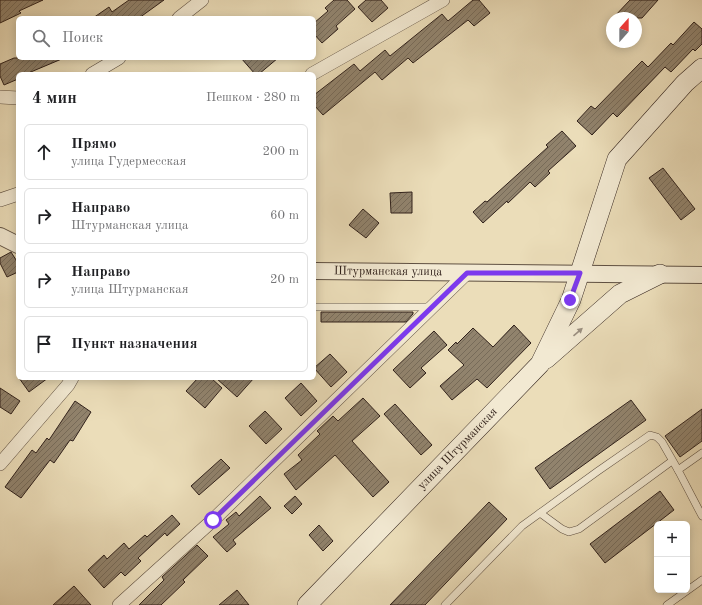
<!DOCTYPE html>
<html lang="ru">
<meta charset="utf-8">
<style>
body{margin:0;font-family:"Old Standard TT",serif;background:#f6f6f6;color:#202124}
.controls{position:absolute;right:12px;bottom:12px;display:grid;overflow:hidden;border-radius:6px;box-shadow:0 2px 10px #0003}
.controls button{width:36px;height:36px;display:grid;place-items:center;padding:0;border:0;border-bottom:1px solid #e0e0e0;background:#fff;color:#202124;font:20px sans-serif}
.compass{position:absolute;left:606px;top:12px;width:36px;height:36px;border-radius:50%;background:#fff;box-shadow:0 2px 10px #0003;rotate:21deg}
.stop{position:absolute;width:12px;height:12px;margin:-9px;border:3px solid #7c3aed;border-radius:50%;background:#fff}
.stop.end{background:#7c3aed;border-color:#fff;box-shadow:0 1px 4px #0008}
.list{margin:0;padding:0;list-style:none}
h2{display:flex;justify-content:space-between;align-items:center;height:52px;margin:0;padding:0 16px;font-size:17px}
h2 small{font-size:13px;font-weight:400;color:#757577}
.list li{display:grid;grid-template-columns:26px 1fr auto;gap:12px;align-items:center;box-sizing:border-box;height:56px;margin:0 8px 8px;padding:0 8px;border:1px solid #e0e0e0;border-radius:6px}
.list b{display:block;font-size:15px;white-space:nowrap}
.list p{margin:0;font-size:13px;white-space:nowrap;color:#757577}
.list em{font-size:13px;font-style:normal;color:#757577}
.icon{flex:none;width:22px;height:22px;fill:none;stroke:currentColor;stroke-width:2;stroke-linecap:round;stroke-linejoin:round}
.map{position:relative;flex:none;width:702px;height:605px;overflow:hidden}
.search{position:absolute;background:#fff;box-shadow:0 2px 10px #0003;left:16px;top:16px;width:300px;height:44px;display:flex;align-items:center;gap:10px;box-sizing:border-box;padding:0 14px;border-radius:6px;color:#757577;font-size:15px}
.panel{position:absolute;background:#fff;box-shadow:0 2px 10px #0003;left:16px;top:72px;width:300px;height:308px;border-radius:6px}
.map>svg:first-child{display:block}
</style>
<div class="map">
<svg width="702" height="605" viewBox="0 0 702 605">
<defs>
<pattern id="building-hatch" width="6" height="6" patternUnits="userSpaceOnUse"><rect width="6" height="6" fill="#91836d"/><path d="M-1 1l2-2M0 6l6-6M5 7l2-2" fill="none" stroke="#776b59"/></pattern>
</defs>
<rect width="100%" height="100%" fill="#ebddb9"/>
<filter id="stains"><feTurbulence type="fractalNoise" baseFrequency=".005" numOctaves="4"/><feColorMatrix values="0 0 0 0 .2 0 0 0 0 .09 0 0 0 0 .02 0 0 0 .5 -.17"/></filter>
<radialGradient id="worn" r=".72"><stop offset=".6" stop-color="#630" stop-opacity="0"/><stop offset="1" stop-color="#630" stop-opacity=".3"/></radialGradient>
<!-- building -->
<g fill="url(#building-hatch)" stroke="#30211b">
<polygon points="0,0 43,0 19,11 21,13 0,23"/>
<polygon points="129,0 164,0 139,18 93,18 109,7 112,12"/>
<polygon points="334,0 347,0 355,9 336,26 338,29 322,43 314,34 314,23 328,11 325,8"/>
<polygon points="366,0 381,0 388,8 372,22 358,7"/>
<polygon points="473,0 479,0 490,13 474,26 468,20 413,63 408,58 382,80 375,72 323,115 314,105 314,95 354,64 360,71 385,50 390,56 442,14 448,21"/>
<polygon points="630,0 658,0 642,18 613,18"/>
<polygon points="694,22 702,29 702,44 695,51 693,49 671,72 665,67 617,117 613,113 592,135 577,121 591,106 595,109 642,61 648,67 671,43 673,45"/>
<polygon points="14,58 64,58 26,74 18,74 18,79 4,85 0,76 0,64"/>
<polygon points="241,58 278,58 259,74 255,74"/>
<polygon points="562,131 576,146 548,171 550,173 535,187 530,182 508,203 507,201 483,223 473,212 485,201 487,202 548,147 546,145"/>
<polygon points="663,168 695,209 681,220 649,178"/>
<polygon points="412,192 412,213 391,213 390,193"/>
<polygon points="363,209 379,223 366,238 349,225"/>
<polygon points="11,252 18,263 18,272 7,277 0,263 0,258"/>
<polygon points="321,312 413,312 413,314 406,322 321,322"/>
<polygon points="514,325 531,343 487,388 477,379 452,400 440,386 464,365 448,350 456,342 457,344 473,328 493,347"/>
<polygon points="434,331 447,345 421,368 426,373 410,388 393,370"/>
<polygon points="330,354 347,372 331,387 314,368"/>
<polygon points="19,378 48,378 29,392"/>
<polygon points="198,378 211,378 222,388 205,408 186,391"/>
<polygon points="216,378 254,378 237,397"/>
<polygon points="301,383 317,401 301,416 285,398"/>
<polygon points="0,388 20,401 11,414 0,407"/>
<polygon points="363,398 380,416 352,441 389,482 373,497 335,455 296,490 284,474 302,460 298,455 320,434 317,431 333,416 338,421"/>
<polygon points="631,400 646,420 550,489 535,468"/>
<polygon points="75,401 91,412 73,441 70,440 54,463 50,460 21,498 5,487 32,450 36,453 47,438 49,440"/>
<polygon points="395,404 432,445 421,455 384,414"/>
<polygon points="702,409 702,441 680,457 665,436"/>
<polygon points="265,411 282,429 266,444 249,426"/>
<polygon points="221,459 230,468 199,495 191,486"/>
<polygon points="660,491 674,510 605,563 590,544"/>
<polygon points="260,496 271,508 233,540 236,544 227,552 213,537 229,524 226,520 236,512 239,516"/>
<polygon points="295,496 302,504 292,514 284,506"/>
<polygon points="489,502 507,519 425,605 390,605"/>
<polygon points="172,515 180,524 167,536 165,533 138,558 141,561 125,576 121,572 104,588 88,570 104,555 107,559 124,543 129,549 145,535 147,537"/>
<polygon points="319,525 333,541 323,551 309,535"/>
<polygon points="197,545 208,556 183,580 185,582 161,605 139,605 164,580 162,577"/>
<polygon points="74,586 91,605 53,605"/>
<polygon points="237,590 249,605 219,605"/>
</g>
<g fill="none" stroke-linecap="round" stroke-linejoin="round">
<!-- service casing -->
<g stroke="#5f5042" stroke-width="8">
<g id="service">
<polyline points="314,307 432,307"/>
<polyline points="702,453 678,470 702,516"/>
<polyline points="540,513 562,529 569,532 579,529 672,461"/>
<polyline points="445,605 522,526 598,471 650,435 657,437 662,442 678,470"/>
<polyline points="667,605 702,580"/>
</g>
</g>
<!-- minor casing -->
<g stroke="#5f5042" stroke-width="14">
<g id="minor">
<polyline points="179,18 202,0"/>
<polyline points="92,74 119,58"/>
<polyline points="312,74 443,0"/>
<polyline points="0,97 18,98"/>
<polyline points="0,200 18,194"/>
<polyline points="0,464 68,385 72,378"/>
<polyline points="119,605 213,520 467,273"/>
</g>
</g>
<!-- tertiary casing -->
<g stroke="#5f5042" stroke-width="18">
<g id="tertiary">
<polyline points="0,236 18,245"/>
<path id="s1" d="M314,271L702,275"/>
</g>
</g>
<!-- secondary casing -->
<g stroke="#30211b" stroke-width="20">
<g id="secondary">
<polyline points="546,359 620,294 660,274"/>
<path id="s2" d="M307,605L540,364L571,300L617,159L685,83L702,68"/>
</g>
</g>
<!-- service -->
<use href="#service" stroke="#f2e9d2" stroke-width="7"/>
<!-- minor -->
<use href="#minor" stroke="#f2e9d2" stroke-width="13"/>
<!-- tertiary -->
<use href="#tertiary" stroke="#f2e9d2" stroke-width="16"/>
<!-- secondary -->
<use href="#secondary" stroke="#f2e9d2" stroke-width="19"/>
</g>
<!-- one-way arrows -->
<defs><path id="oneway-solid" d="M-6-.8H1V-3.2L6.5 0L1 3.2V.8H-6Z"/></defs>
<use fill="#9b8f80" href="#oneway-solid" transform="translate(578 332) rotate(-41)"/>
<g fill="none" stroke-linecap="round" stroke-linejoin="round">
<!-- route -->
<polyline stroke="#7c3aed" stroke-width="5" points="213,520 467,273 580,273 570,300"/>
</g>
<g text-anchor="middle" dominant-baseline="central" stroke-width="3.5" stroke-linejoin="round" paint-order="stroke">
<!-- street labels -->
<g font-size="12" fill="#30211b" stroke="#f2e9d2">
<text stroke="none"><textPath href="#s1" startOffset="74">Штурманская улица</textPath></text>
<text stroke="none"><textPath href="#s2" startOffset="217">улица Штурманская</textPath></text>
</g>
</g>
<rect width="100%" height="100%" filter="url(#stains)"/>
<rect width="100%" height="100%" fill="url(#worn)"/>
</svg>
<div class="controls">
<button>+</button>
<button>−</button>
</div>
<svg class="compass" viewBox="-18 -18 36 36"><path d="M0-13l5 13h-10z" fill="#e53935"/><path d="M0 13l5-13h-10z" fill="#757577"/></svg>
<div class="stop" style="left:213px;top:520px"></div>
<div class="stop end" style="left:570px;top:300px"></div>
<div class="search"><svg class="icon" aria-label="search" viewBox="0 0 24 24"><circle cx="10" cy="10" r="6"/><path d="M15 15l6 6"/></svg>Поиск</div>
<section class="panel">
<h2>4 мин<small>Пешком · 280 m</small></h2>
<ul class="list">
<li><svg class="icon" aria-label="ahead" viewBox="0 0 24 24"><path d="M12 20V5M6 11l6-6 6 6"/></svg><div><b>Прямо</b><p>улица Гудермесская</p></div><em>200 m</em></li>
<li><svg class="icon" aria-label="right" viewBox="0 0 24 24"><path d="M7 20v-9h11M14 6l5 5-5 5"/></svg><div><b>Направо</b><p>Штурманская улица</p></div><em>60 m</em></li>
<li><svg class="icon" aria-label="right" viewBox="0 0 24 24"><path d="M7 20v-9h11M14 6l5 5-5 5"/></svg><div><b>Направо</b><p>улица Штурманская</p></div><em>20 m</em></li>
<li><svg class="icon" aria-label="arrive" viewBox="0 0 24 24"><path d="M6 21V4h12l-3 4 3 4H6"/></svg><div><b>Пункт назначения</b></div></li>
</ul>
</section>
</div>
